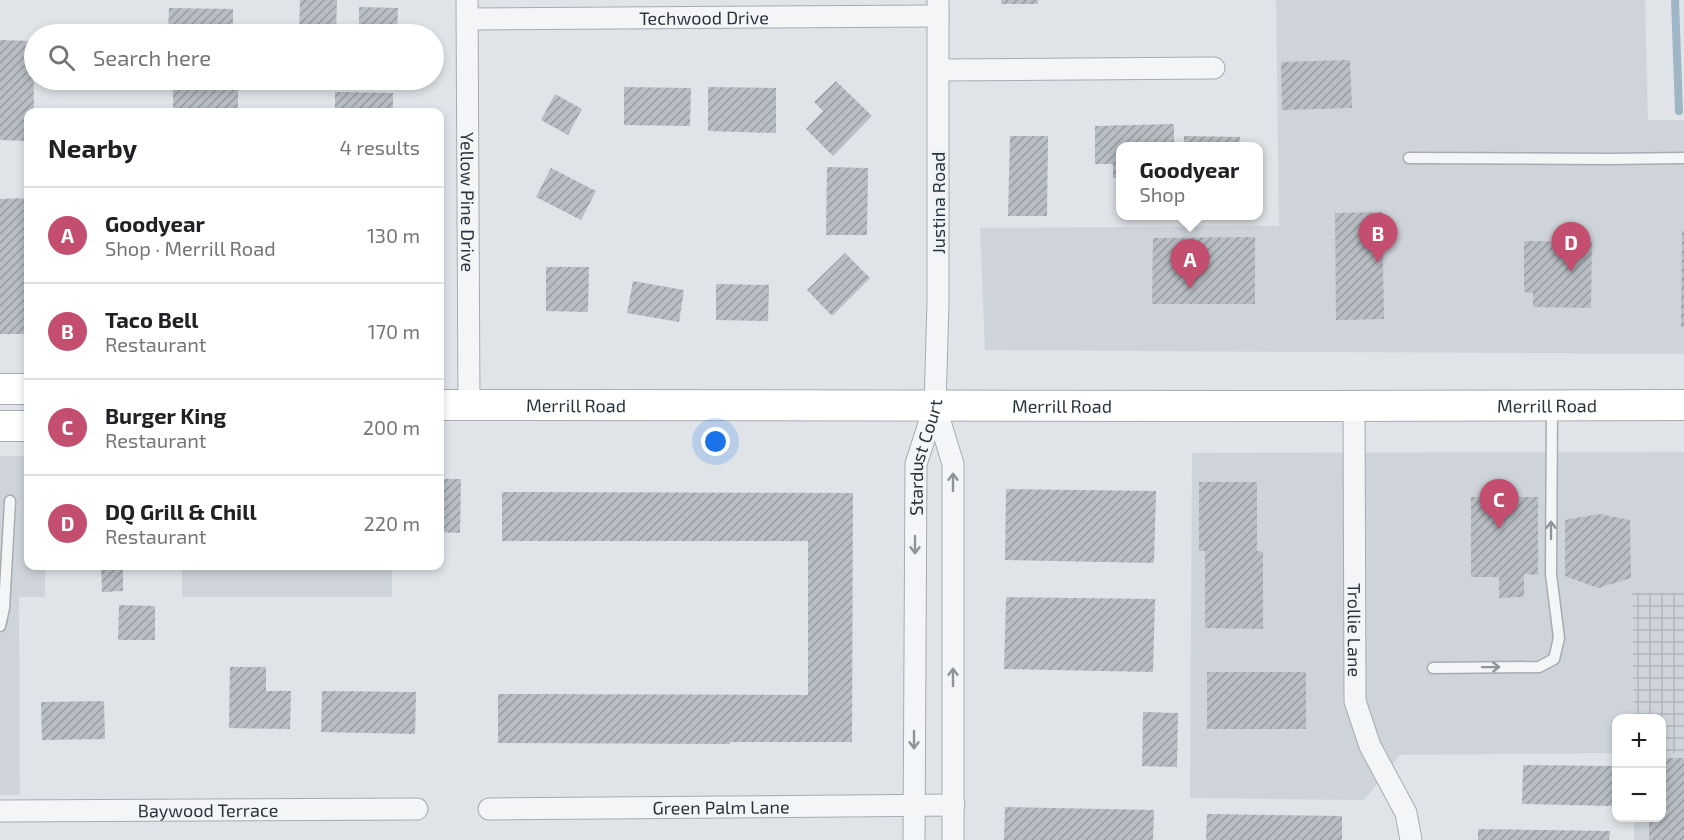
<!DOCTYPE html>
<meta charset="utf-8">
<style>
body{margin:0;font-family:"Exo 2",sans-serif;background:#f2f2f2;color:#202124}
.controls{position:absolute;right:18px;bottom:18px;display:grid;overflow:hidden;border-radius:12px;box-shadow:0 3px 9px #0003}
.controls button{width:54px;height:54px;display:grid;place-items:center;padding:0;border:0;border-bottom:2px solid #e0e0e0;background:#fff;color:#202124;font:30px sans-serif}
.you{position:absolute;left:716px;top:442px;width:21px;height:21px;margin:-15px;border:4px solid #fff;border-radius:50%;background:#1a73e8;box-shadow:0 0 0 9px #1a73e833}
.badge{display:grid;place-items:center;width:39px;height:39px;border-radius:50%;background:#c44e6f;color:#fff;font-size:20px;font-weight:700}
.pin{position:absolute;translate:-50% -50px;filter:drop-shadow(0 2px 3px #0008)}
.pin::after{content:'';position:absolute;top:32px;width:21px;height:18px;background:inherit;clip-path:polygon(0 0,100% 0,50% 100%)}
.popup{position:absolute;left:1116px;top:142px;width:147px;height:78px;box-sizing:border-box;display:grid;place-content:center;border-radius:12px;background:#fff;filter:drop-shadow(0 2px 4px #0005);font-size:20px;white-space:nowrap;color:#757577}
.popup b{font-size:22px;color:#202124}
.popup::after{content:'';position:absolute;left:50%;top:100%;margin-left:-12px;border:12px solid transparent;border-top-color:#fff}
.list{margin:0;padding:0;list-style:none}
h2{display:flex;justify-content:space-between;align-items:center;height:78px;margin:0;padding:0 24px;font-size:26px}
h2 small{font-size:20px;font-weight:400;color:#757577}
.list li{display:grid;grid-template-columns:39px 1fr auto;gap:18px;align-items:center;box-sizing:border-box;height:96px;padding:0 24px;border-top:2px solid #e0e0e0}
.list b{display:block;font-size:22px;white-space:nowrap}
.list p{margin:0;font-size:20px;white-space:nowrap;color:#757577}
.list em{font-size:20px;font-style:normal;color:#757577}
.icon{flex:none;width:33px;height:33px;fill:none;stroke:currentColor;stroke-width:2;stroke-linecap:round;stroke-linejoin:round}
.map{position:relative;flex:none;width:1684px;height:840px;overflow:hidden}
.search{position:absolute;background:#fff;box-shadow:0 3px 9px #0003;left:24px;top:24px;width:420px;height:66px;display:flex;align-items:center;gap:15px;box-sizing:border-box;padding:0 21px;border-radius:33px;color:#757577;font-size:22px}
.panel{position:absolute;background:#fff;box-shadow:0 3px 9px #0003;left:24px;top:108px;width:420px;height:462px;border-radius:12px}
.map>svg:first-child{display:block}
</style>
<div class="map">
<svg width="1684" height="840" viewBox="0 0 1684 840">
<defs>
<pattern id="industrial-grid" width="8" height="8" patternUnits="userSpaceOnUse" patternTransform="scale(1.5)"><rect width="8" height="8" fill="#ced4da"/><path d="M0 4h8M4 0v8" fill="none" stroke="#b1b7bc"/></pattern>
<pattern id="building-hatch" width="6" height="6" patternUnits="userSpaceOnUse" patternTransform="scale(1.5)"><rect width="6" height="6" fill="#b8bec4"/><path d="M-1 1l2-2M0 6l6-6M5 7l2-2" fill="none" stroke="#969ba1"/></pattern>
</defs>
<rect width="100%" height="100%" fill="#e0e4e8"/>
<!-- built -->
<g fill="#ced4da">
<polygon points="1276,0 1645,0 1648,120 1684,120 1684,354 985,350 980,228 1279,226"/>
<polygon points="440,245 442,245 444,357 440,357"/>
<polygon points="1684,452 1684,593 1632,594 1634,718 1616,718 1616,753 1400,755 1364,800 1190,798 1192,453"/>
<polygon points="0,456 28,456 28,566 45,566 45,597 19,597 20,795 0,795"/>
<rect x="182" y="566" width="210" height="31"/>
<polygon points="1662,753 1684,753 1684,840 1634,840 1634,818 1662,818"/>
</g>
<!-- industrial -->
<polygon fill="url(#industrial-grid)" points="1632,593 1684,593 1684,753 1662,753 1662,718 1634,718"/>
<g fill="none" stroke-linecap="round" stroke-linejoin="round">
<!-- stream -->
<polyline stroke="#9eb6c5" stroke-width="8" points="1675,0 1679,111"/>
</g>
<!-- building -->
<g fill="url(#building-hatch)">
<polygon points="300,0 337,0 336,34 299,34"/>
<rect x="1001" y="0" width="37" height="4"/>
<polygon points="359,7 398,8 397,34 359,34"/>
<polygon points="169,8 233,9 233,34 168,34"/>
<polygon points="0,40 33,41 34,112 28,112 28,141 0,140"/>
<polygon points="1350,60 1352,108 1282,110 1281,62"/>
<polygon points="836,81 872,116 833,156 806,129 823,111 814,102"/>
<polygon points="173,82 238,83 238,112 173,112"/>
<polygon points="624,87 691,88 690,126 624,125"/>
<polygon points="708,87 776,88 776,133 708,131"/>
<polygon points="335,92 393,93 393,112 335,112"/>
<polygon points="555,94 582,109 568,135 541,120"/>
<polygon points="1174,124 1174,146 1121,146 1121,178 1113,178 1113,164 1095,164 1095,126"/>
<polygon points="1010,136 1048,136 1047,216 1008,216"/>
<polygon points="1184,136 1240,137 1239,146 1184,146"/>
<polygon points="827,167 868,168 867,235 826,235"/>
<polygon points="551,168 596,191 581,220 536,197"/>
<polygon points="28,198 28,334 0,334 0,199"/>
<polygon points="1382,212 1384,319 1336,320 1335,213"/>
<polygon points="1682,231 1684,231 1684,327 1681,327"/>
<polygon points="1255,237 1255,304 1152,304 1153,238"/>
<polygon points="1524,241 1592,242 1591,308 1533,307 1533,293 1524,292"/>
<polygon points="845,253 870,278 832,316 807,290"/>
<polygon points="546,267 589,267 588,312 546,311"/>
<polygon points="633,281 684,290 679,322 627,313"/>
<polygon points="716,284 769,285 768,321 716,320"/>
<polygon points="440,479 461,479 460,533 440,532"/>
<polygon points="1199,482 1257,482 1257,551 1263,552 1263,629 1205,628 1205,551 1199,551"/>
<polygon points="1006,489 1156,491 1154,563 1005,560"/>
<polygon points="502,492 853,493 852,742 730,742 730,744 498,743 498,694 808,695 808,541 502,541"/>
<polygon points="1471,497 1538,497 1538,575 1524,574 1524,597 1499,598 1499,577 1471,577"/>
<polygon points="1599,514 1630,520 1631,578 1598,588 1565,576 1565,520"/>
<polygon points="101,566 123,566 123,591 102,592"/>
<polygon points="1006,597 1155,599 1153,672 1004,669"/>
<polygon points="119,605 155,606 155,640 118,640"/>
<polygon points="230,667 266,667 266,691 291,691 290,729 229,728"/>
<rect x="1207" y="672" width="99" height="57"/>
<polygon points="322,691 416,692 415,734 321,732"/>
<polygon points="104,701 105,739 42,740 41,702"/>
<polygon points="1143,712 1178,713 1177,767 1142,766"/>
<polygon points="1662,758 1684,758 1684,840 1649,840 1649,818 1662,818"/>
<polygon points="1523,765 1613,766 1612,806 1522,804"/>
<polygon points="1005,807 1154,810 1153,840 1004,840"/>
<polygon points="1207,814 1342,816 1342,840 1206,840"/>
<polygon points="1478,829 1610,831 1609,840 1478,840"/>
</g>
<g fill="none" stroke-linecap="round" stroke-linejoin="round">
<!-- lane casing -->
<g stroke="#a6acb2" stroke-width="13">
<g id="lane">
<polyline points="1409,158 1610,159 1684,158"/>
<polyline points="0,626 4,608 10,501"/>
<polyline points="1433,668 1539,667 1554,659 1559,638 1551,574 1552,408"/>
</g>
</g>
<!-- street casing -->
<g stroke="#a6acb2" stroke-width="23">
<g id="street">
<path id="s1" d="M467,0L469,405"/>
<path id="s2" d="M468,19L938,16"/>
<polyline points="939,70 1214,68"/>
<polyline points="935,405 953,464 953,840"/>
<path id="s3" d="M1354,406L1355,701L1370,746L1406,813L1411,840"/>
<path id="s4" d="M489,809L954,805"/>
<path id="s5" d="M0,811L417,809"/>
<path id="s6" d="M914,840L916,464L935,405L938,303V0"/>
</g>
</g>
<!-- secondary casing -->
<g stroke="#a6acb2" stroke-width="32">
<g id="secondary">
<polyline points="0,389 28,389"/>
<path id="s7" d="M440,405L1315,406L1684,405"/>
<polyline points="0,426 28,426"/>
</g>
</g>
<!-- lane -->
<use href="#lane" stroke="#f3f5f7" stroke-width="10"/>
<!-- street -->
<use href="#street" stroke="#f3f5f7" stroke-width="21"/>
<!-- secondary -->
<use href="#secondary" stroke="#fff" stroke-width="30"/>
</g>
<!-- one-way arrows -->
<defs><path id="oneway-shaft" d="M-6 0H5M1.5-3L5.5 0L1.5 3" fill="none" stroke-width="1.6" stroke-linecap="round" stroke-linejoin="round" transform="scale(1.5)"/></defs>
<g stroke="#8e949a">
<use href="#oneway-shaft" transform="translate(953 482) rotate(-90)"/>
<use href="#oneway-shaft" transform="translate(1551 530) rotate(-90)"/>
<use href="#oneway-shaft" transform="translate(915 545) rotate(90)"/>
<use href="#oneway-shaft" transform="translate(1491 667) rotate(-1)"/>
<use href="#oneway-shaft" transform="translate(953 677) rotate(-90)"/>
<use href="#oneway-shaft" transform="translate(914 740) rotate(90)"/>
</g>
<g text-anchor="middle" dominant-baseline="central" stroke-width="6" stroke-linejoin="round" paint-order="stroke">
<!-- street labels -->
<g font-size="18" fill="#2a343e" stroke="#f0f3f6">
<text stroke="none"><textPath href="#s2" startOffset="236">Techwood Drive</textPath></text>
<text stroke="none"><textPath href="#s1" startOffset="202">Yellow Pine Drive</textPath></text>
<text transform="translate(938 203) rotate(-90)">Justina Road</text>
<text stroke="none"><textPath href="#s7" startOffset="136">Merrill Road</textPath></text>
<text stroke="none"><textPath href="#s7" startOffset="622">Merrill Road</textPath></text>
<text stroke="none"><textPath href="#s7" startOffset="1107">Merrill Road</textPath></text>
<text stroke="none"><textPath href="#s6" startOffset="384">Stardust Court</textPath></text>
<text stroke="none"><textPath href="#s3" startOffset="224">Trollie Lane</textPath></text>
<text stroke="none"><textPath href="#s4" startOffset="232">Green Palm Lane</textPath></text>
<text stroke="none"><textPath href="#s5" startOffset="208">Baywood Terrace</textPath></text>
</g>
</g>
</svg>
<div class="controls">
<button>+</button>
<button>−</button>
</div>
<div class="you"></div>
<div class="pin badge" style="left:1190px;top:289px">A</div>
<div class="popup"><b>Goodyear</b>Shop</div>
<div class="pin badge" style="left:1378px;top:263px">B</div>
<div class="pin badge" style="left:1499px;top:529px">C</div>
<div class="pin badge" style="left:1571px;top:272px">D</div>
<div class="search"><svg class="icon" aria-label="search" viewBox="0 0 24 24"><circle cx="10" cy="10" r="6"/><path d="M15 15l6 6"/></svg>Search here</div>
<section class="panel">
<h2>Nearby<small>4 results</small></h2>
<ul class="list">
<li><span class="badge">A</span><div><b>Goodyear</b><p>Shop · Merrill Road</p></div><em>130 m</em></li>
<li><span class="badge">B</span><div><b>Taco Bell</b><p>Restaurant</p></div><em>170 m</em></li>
<li><span class="badge">C</span><div><b>Burger King</b><p>Restaurant</p></div><em>200 m</em></li>
<li><span class="badge">D</span><div><b>DQ Grill &amp; Chill</b><p>Restaurant</p></div><em>220 m</em></li>
</ul>
</section>
</div>
